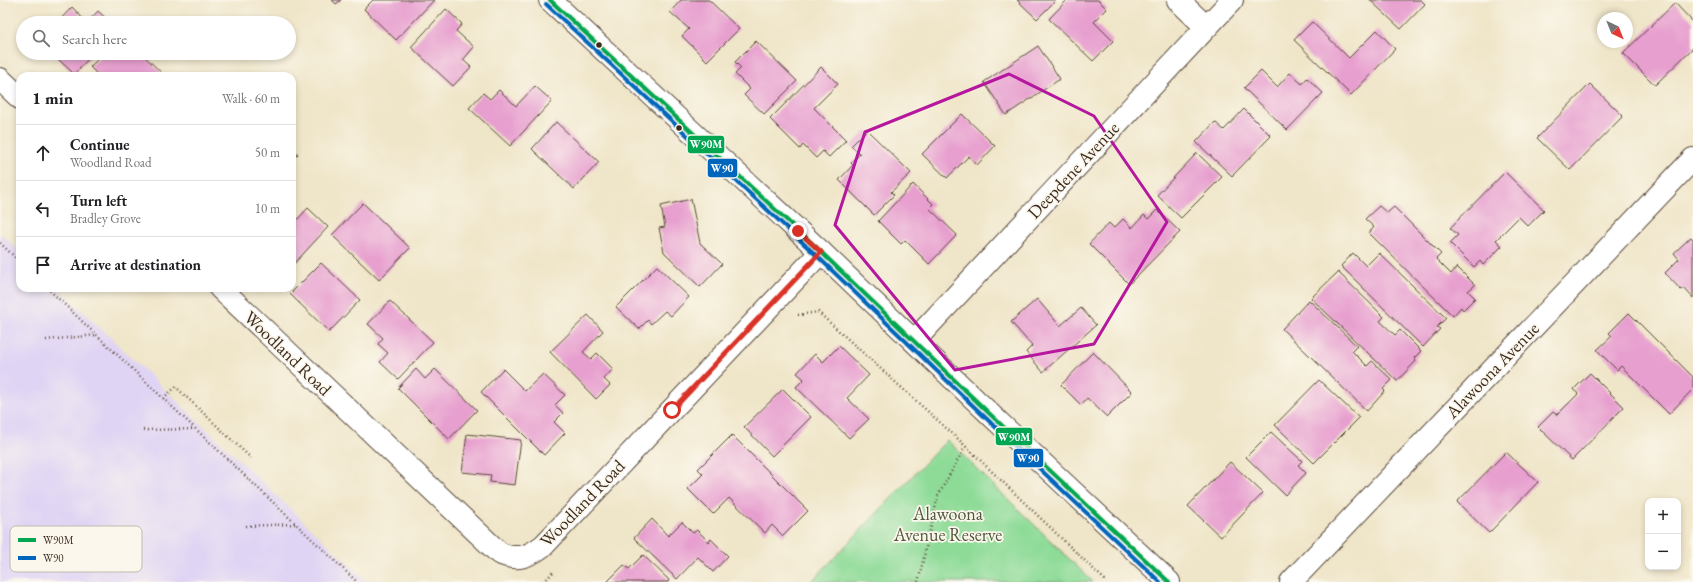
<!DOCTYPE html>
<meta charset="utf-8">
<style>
body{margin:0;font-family:"EB Garamond",serif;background:#f2f2f2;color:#202124}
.controls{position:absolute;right:12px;bottom:12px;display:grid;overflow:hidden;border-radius:8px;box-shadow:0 2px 6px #0003}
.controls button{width:36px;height:36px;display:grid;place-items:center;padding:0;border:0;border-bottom:1px solid #e0e0e0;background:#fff;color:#202124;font:20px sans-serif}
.compass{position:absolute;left:1597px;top:12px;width:36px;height:36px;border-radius:50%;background:#fff;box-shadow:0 2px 6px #0003;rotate:137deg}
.stop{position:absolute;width:12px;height:12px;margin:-9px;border:3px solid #d93025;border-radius:50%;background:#fff}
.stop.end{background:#d93025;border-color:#fff;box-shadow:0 1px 4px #0008}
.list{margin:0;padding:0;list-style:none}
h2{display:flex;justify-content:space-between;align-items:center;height:52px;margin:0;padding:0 16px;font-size:17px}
h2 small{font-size:13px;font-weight:400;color:#757577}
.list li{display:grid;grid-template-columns:26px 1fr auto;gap:12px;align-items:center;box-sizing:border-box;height:56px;padding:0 16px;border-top:1px solid #e0e0e0}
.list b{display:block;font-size:15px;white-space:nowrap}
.list p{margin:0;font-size:13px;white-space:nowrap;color:#757577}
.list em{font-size:13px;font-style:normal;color:#757577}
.icon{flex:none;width:22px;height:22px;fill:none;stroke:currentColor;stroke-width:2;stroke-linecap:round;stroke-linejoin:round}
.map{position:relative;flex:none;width:1693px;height:582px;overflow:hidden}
.search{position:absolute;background:#fff;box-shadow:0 2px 6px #0003;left:16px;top:16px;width:280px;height:44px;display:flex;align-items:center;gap:10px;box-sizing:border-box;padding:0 14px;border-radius:22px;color:#757577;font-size:15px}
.panel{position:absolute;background:#fff;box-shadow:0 2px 6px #0003;left:16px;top:72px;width:280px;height:220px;border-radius:12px}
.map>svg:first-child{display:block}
</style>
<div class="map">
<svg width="1693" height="582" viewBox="0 0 1693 582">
<rect width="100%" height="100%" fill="#fbf7ec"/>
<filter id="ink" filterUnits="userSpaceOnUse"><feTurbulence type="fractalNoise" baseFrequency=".025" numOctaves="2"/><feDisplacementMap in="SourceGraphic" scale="8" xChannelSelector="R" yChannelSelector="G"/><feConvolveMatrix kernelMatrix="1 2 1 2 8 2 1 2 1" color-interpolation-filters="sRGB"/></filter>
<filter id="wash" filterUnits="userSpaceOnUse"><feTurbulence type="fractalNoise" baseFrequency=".012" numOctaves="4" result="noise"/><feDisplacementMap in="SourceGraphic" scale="16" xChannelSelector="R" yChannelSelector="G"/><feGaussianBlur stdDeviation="0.9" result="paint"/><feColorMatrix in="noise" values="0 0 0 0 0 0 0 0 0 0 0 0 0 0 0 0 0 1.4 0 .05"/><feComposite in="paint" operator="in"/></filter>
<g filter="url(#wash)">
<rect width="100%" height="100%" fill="#efe5c8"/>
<!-- built -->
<polygon fill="#e0d4f4" points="0,233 20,252 20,288 58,288 367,582 0,582"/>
<!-- green -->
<polygon fill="#8edb98" stroke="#64825b" points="947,440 1093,582 811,582"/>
<g id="blocks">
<!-- building -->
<g fill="#e79fcf">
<polygon points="332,0 341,0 336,4"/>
<polygon points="373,0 434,0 396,40 364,9"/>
<polygon points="681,0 709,0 739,29 707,61 682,36 689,29 670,12"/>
<polygon points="1017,0 1056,0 1037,19"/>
<polygon points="1067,0 1098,0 1107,9 1094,22 1113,41 1093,61 1049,19"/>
<polygon points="1370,0 1421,0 1425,4 1401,29"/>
<polygon points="1675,3 1693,22 1693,48 1655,85 1623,53"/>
<polygon points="72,7 87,23 98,11 111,23 57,23"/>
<polygon points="446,9 462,24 456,31 474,47 463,60 471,67 453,86 411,47"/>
<polygon points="1312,22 1349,58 1377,30 1395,49 1351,95 1294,40"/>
<polygon points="756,41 797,81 764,114 744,95 750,89 735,74 741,68 735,62"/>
<polygon points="1038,46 1060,79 1006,115 984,82"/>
<polygon points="62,53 94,53 74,74 57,58"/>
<polygon points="104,53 141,53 164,75 99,76 90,67"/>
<polygon points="821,67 838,84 814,108 846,140 829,157 823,151 816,158 803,145 800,149 770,119"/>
<polygon points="1261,71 1277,87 1290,73 1302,84 1307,78 1323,93 1287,130 1244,88"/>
<polygon points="1590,84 1623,116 1570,170 1537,138"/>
<polygon points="535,86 552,101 510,146 469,108 483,93 490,99 499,90 516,106"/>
<polygon points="1244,109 1271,136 1232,176 1196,142 1215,122 1224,130"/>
<polygon points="962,114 995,146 977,165 969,156 947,178 922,154"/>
<polygon points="556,122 599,162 574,189 532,149"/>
<polygon points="867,130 911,173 891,192 894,195 874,215 839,180 853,165 851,163 860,154 851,146"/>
<polygon points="292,148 298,154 292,160"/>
<polygon points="1197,153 1222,177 1181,218 1157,195"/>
<polygon points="1505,172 1544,210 1528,226 1519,217 1496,240 1502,246 1483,265 1480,261 1474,267 1450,243 1458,235 1450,228"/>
<polygon points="913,184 933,204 929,208 957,235 929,264 905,240 901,244 878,221"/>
<polygon points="691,199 700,243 722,264 700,287 664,252 659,228 665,227 661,206"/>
<polygon points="363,203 410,248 379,280 332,235"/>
<polygon points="1379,206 1387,213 1394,207 1441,254 1436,259 1451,274 1457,267 1475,285 1468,291 1475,298 1463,310 1461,307 1453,316 1369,233 1374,227 1365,219"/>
<polygon points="308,208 328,227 292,266 292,217 296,221"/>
<polygon points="1157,210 1180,232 1129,284 1089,244 1109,223 1114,228 1123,219 1132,228 1144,215 1148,219"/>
<polygon points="1691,237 1693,239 1693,298 1684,288 1681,290 1665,273 1679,259 1674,253"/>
<polygon points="1353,253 1366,266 1379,253 1446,318 1437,327 1440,329 1423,347 1341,266"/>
<polygon points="321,263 360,300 329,332 290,294"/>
<polygon points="657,266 689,297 671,316 665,311 651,324 648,320 639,329 616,307"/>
<polygon points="1338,272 1384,317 1380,321 1395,335 1400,330 1421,351 1414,358 1416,361 1397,381 1311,298"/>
<polygon points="1037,299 1060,326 1081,308 1096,325 1043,372 1026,352 1032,346 1011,322"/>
<polygon points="1309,300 1357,346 1352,351 1367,366 1372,361 1392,380 1383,389 1385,391 1367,411 1282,329"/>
<polygon points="390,301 433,342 398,379 380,362 388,353 378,344 383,338 368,324"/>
<polygon points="1629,313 1693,377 1693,389 1669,414 1621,366 1617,370 1597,350 1612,336 1609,333"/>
<polygon points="588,315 603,331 583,352 591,359 597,353 613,369 604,379 610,385 596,399 550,352"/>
<polygon points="839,346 869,375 847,398 869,419 849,438 796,387 804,379 797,373 815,354 823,362"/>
<polygon points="1093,352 1132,392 1107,417 1087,398 1081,405 1061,385"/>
<polygon points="416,369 425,379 435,369 477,410 449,439 398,388"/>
<polygon points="503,369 525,391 543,374 565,395 555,405 563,413 554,422 565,433 544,455 481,392"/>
<polygon points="1590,373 1624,407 1572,460 1538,427 1553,412 1557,415 1578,394 1574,389"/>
<polygon points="1319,380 1359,418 1314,463 1275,425"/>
<polygon points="783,389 811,417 772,456 744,427"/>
<polygon points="1271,432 1302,461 1298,465 1306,473 1285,495 1246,457"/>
<polygon points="467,434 521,440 515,485 490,482 491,475 462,472"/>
<polygon points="732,435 808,511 783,536 772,525 765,533 729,498 713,514 688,489 703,474 698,469"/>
<polygon points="1506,452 1538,482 1489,533 1457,502"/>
<polygon points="1230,462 1263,493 1221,537 1188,506"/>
<polygon points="652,519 668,536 682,522 693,533 697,530 709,542 711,539 728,556 713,572 698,557 677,579 634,538"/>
<polygon points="643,555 669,580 668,582 607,582 624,565 629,569"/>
</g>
</g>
</g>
<g filter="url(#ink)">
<use href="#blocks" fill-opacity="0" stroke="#564638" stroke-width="1"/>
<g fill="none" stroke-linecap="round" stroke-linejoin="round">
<!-- minor casing -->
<g stroke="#564638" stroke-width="24">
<g id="minor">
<polyline points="1178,0 1206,27"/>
<polyline points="0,79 20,98"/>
<path d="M220,288L499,553C517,561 528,557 544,545L821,252"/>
<polyline points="914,341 1232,0"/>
</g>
</g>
<!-- tertiary casing -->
<g stroke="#564638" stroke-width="24">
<g id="tertiary">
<polyline points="550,0 821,252 993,417 1169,582"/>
<polyline points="1291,582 1693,159"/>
</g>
</g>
<!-- path -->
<g stroke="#564638" stroke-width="2.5" stroke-dasharray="1 3" stroke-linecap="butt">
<polyline points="0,243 20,262"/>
<polyline points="47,288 357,582"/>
<polyline points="798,315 818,312 956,437 1107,582"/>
<polyline points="46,340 97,335"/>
<polyline points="163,398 176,387 251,458"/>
<polyline points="143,430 195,429"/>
<polyline points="246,526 295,524"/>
<polyline points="544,582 553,572"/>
<polyline points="918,582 938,496 965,447"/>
</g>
<!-- minor -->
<use href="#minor" stroke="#fff" stroke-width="22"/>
<!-- tertiary -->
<use href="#tertiary" stroke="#fff" stroke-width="22"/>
<!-- bus-1 casing -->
<g stroke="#fbf7ec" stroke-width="7">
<polyline id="bus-1" points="550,0 821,252 993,417 1169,582"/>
</g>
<!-- bus-2 casing -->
<g stroke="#fbf7ec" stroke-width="7">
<polyline id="bus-2" points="546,4 817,256 989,421 1160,582"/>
</g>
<!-- bus-1 -->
<use href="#bus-1" stroke="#00a651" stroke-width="4"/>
<!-- bus-2 -->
<use href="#bus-2" stroke="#0065bd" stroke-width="4"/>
</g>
</g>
<g fill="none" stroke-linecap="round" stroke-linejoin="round" filter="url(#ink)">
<!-- route -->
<polyline stroke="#d93025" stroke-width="5" points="672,410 821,252 798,231"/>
</g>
<!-- marked area -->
<path fill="none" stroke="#b5179e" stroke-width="3" stroke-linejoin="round" d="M1009,74L1094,116L1167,222L1094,344L955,370L835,225L865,132Z"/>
<!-- markers -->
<g fill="#3b2a1e" stroke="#fbf7ec" stroke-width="1.5">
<circle cx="599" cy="45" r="3.5"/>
<circle cx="679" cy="128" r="3.5"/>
</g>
<g text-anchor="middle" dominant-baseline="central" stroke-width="3.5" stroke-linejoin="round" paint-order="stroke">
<!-- street labels -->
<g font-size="18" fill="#3b2a1e" stroke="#fbf7ec">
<text transform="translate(1073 170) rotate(-47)">Deepdene Avenue</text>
<text transform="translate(288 353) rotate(44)">Woodland Road</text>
<text transform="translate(1492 370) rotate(-46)">Alawoona Avenue</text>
<text transform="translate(582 503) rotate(-46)">Woodland Road</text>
</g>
<!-- park labels -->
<g font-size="18" fill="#50563c" stroke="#fbf7ec">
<text x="948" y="513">Alawoona<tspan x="948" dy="21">Avenue Reserve</tspan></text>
</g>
</g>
<!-- legend -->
<rect x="10" y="526" width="132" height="46" rx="6" fill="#fbf7ec" stroke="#c1baae" stroke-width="1"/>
<rect x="18" y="538" width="18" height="4" fill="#00a651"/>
<rect x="18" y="556" width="18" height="4" fill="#0065bd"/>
<g font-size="11" fill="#3b2a1e">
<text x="43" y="544">W90M</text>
<text x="43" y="562">W90</text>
</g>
<g stroke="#fbf7ec" stroke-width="1.5">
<rect x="687" y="135" width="38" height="19" rx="4" fill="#00a651"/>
<rect x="707" y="158" width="31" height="20" rx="4" fill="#0065bd"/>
<rect x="995" y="427" width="38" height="19" rx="4" fill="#00a651"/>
<rect x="1013" y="448" width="31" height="20" rx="4" fill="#0065bd"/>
</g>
<g font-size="11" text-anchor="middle" font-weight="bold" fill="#fff">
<text x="706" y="148">W90M</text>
<text x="722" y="172">W90</text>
<text x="1014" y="441">W90M</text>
<text x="1028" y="462">W90</text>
</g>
</svg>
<div class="controls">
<button>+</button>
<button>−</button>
</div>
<svg class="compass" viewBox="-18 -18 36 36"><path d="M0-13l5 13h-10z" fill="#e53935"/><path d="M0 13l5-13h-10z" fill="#757577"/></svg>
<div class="stop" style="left:672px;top:410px"></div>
<div class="stop end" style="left:798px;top:231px"></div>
<div class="search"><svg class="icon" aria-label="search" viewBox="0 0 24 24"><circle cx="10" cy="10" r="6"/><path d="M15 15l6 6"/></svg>Search here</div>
<section class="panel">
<h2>1 min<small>Walk · 60 m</small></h2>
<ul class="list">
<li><svg class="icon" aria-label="ahead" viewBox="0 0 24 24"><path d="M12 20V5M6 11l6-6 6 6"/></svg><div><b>Continue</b><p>Woodland Road</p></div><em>50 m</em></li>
<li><svg class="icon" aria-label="left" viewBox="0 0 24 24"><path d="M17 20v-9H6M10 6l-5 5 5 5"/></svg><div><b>Turn left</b><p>Bradley Grove</p></div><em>10 m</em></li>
<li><svg class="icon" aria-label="arrive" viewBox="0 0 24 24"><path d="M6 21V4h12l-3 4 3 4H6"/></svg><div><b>Arrive at destination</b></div></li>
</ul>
</section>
</div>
